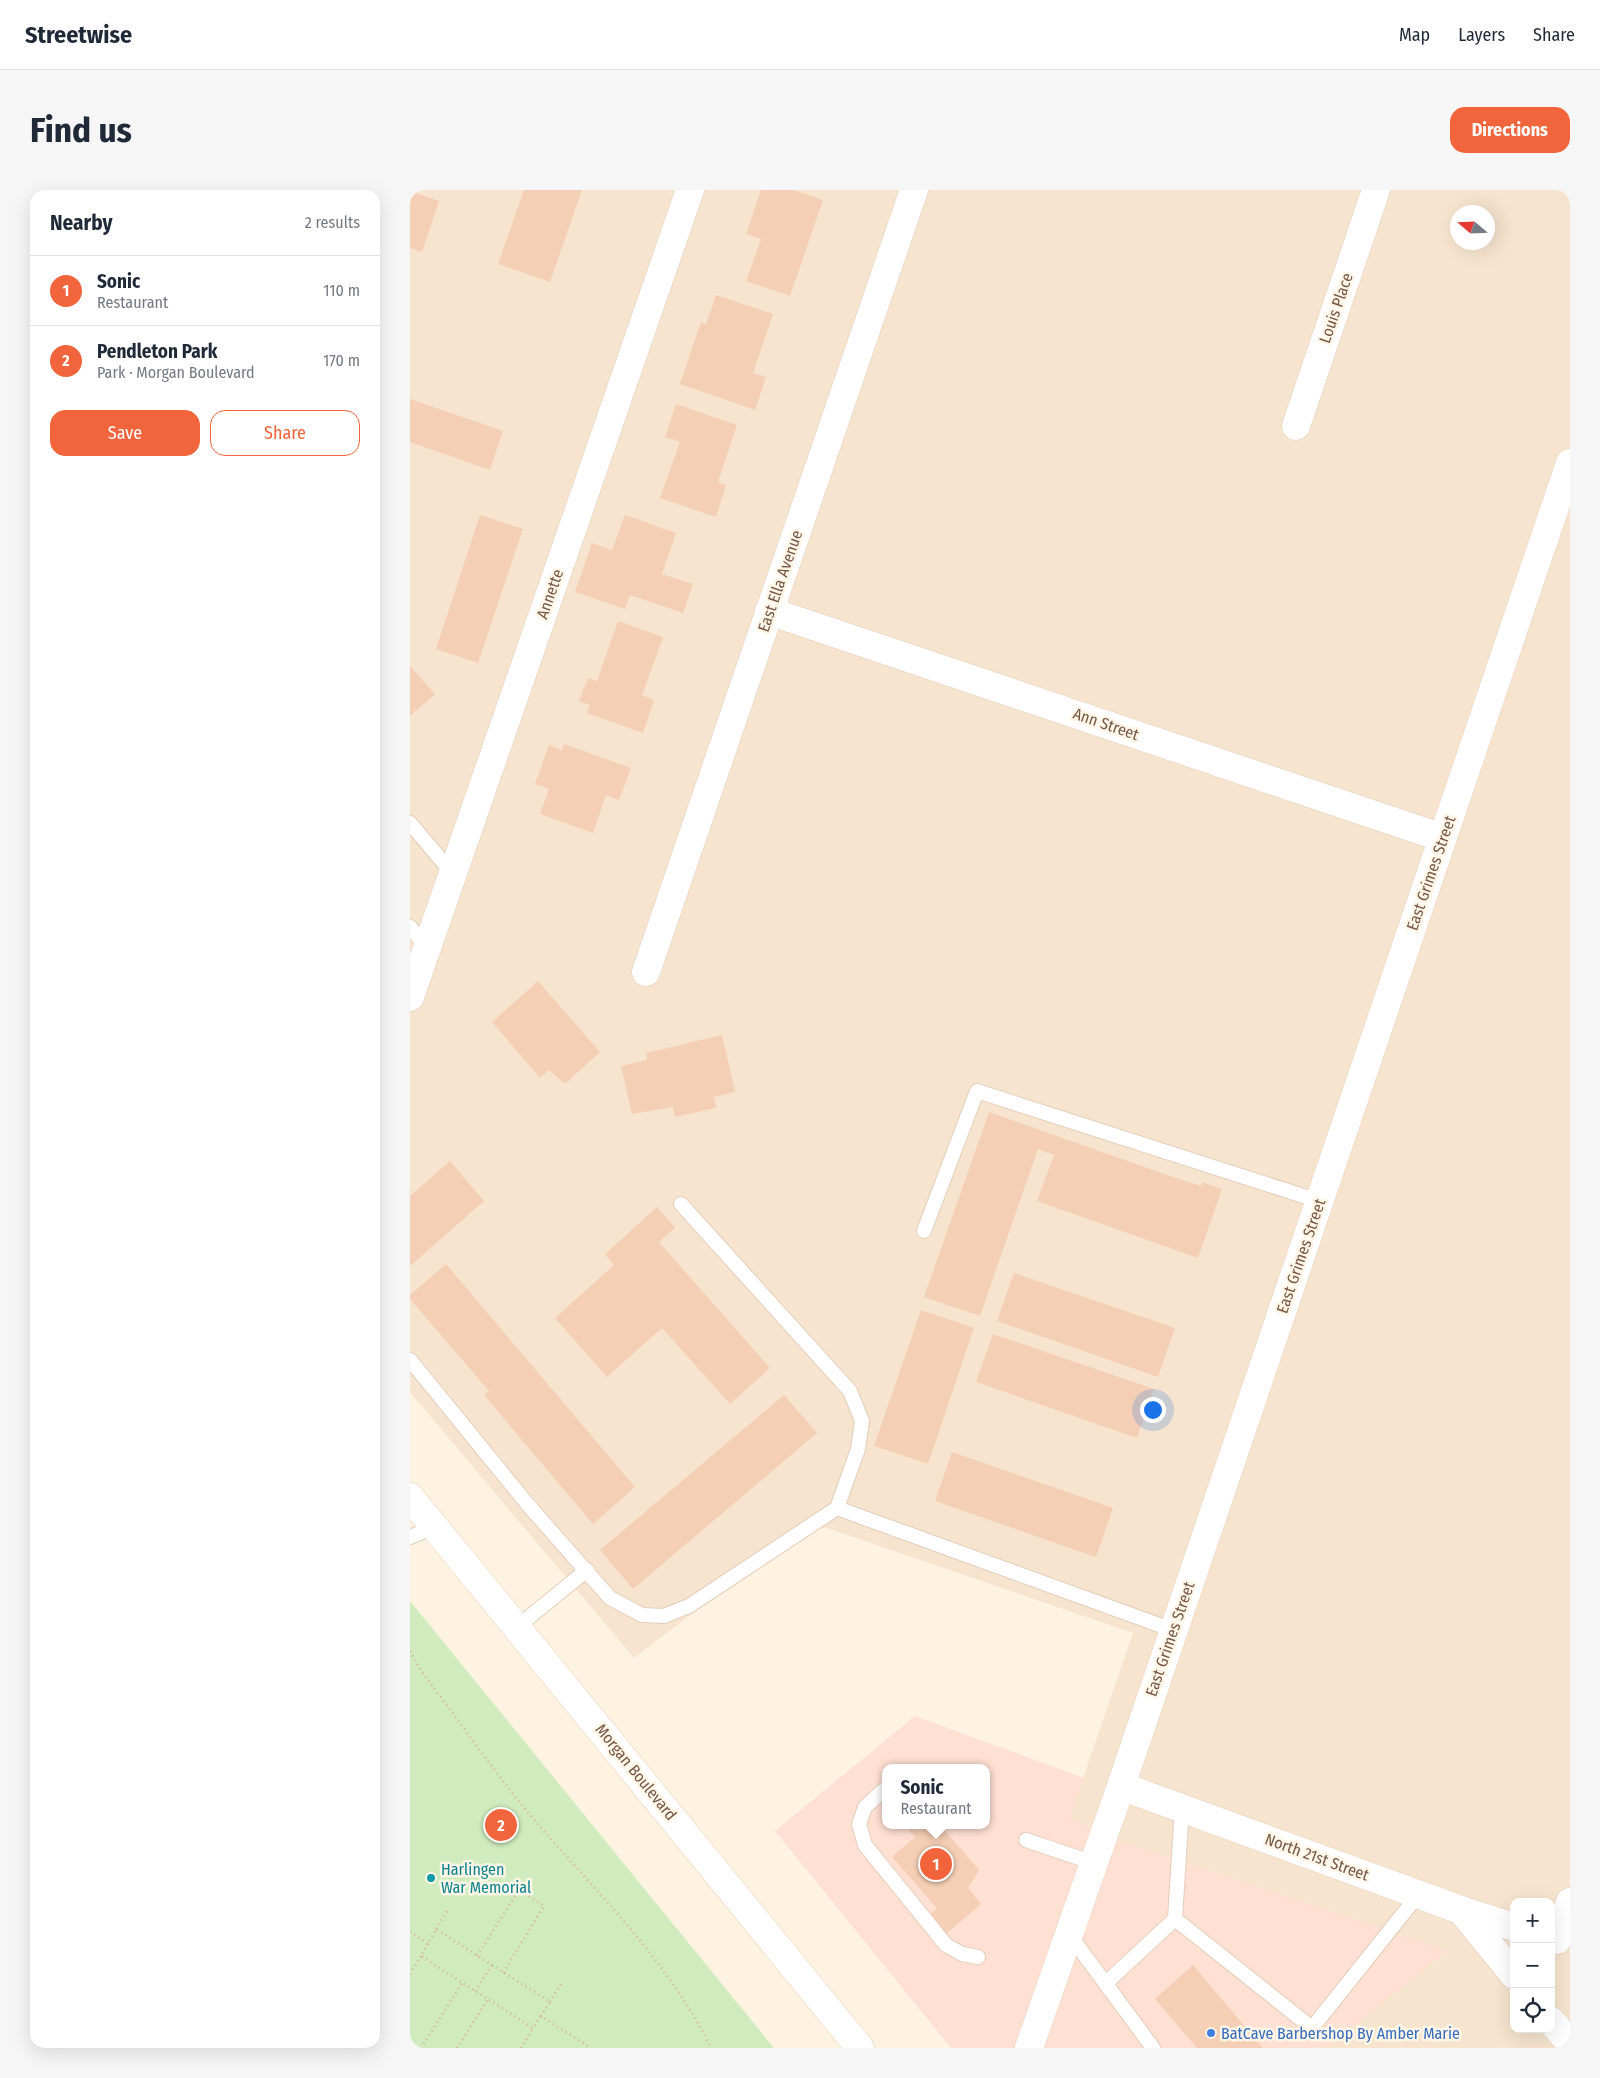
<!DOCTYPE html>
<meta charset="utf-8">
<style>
body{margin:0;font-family:"Fira Sans Condensed",sans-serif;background:#f6f6f7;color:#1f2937}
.controls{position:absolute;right:15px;bottom:15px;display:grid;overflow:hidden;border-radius:10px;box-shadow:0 5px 20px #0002}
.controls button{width:45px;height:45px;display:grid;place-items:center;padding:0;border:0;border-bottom:1px solid #e0e1e3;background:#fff;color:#1f2937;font:25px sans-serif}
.compass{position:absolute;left:1040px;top:15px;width:45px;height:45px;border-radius:50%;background:#fff;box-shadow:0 5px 20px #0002;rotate:289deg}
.you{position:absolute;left:742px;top:1219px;width:18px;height:18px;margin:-12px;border:4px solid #fff;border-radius:50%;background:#1a73e8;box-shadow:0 0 0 8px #1a73e833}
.badge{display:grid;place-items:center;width:32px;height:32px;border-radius:50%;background:#f2643b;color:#fff;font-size:16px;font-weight:700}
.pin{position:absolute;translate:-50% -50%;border:2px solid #fff;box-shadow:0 1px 5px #0006}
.popup{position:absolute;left:472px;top:1574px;width:108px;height:65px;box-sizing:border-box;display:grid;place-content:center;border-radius:10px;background:#fff;filter:drop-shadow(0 1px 4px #0005);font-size:16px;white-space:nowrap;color:#747a83}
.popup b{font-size:19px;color:#1f2937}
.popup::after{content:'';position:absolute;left:50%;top:100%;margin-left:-10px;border:10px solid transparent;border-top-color:#fff}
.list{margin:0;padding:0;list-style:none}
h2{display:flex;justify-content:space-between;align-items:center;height:65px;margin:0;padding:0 20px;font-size:21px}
h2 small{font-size:16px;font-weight:400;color:#747a83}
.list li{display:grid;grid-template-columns:32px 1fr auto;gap:15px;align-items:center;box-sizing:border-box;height:70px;padding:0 20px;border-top:1px solid #e0e1e3}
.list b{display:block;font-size:19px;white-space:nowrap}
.list p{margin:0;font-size:16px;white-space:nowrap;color:#747a83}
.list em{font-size:16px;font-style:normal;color:#747a83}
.actions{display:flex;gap:10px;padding:15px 20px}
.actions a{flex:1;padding:11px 0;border:1px solid #f2643b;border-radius:15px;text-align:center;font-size:18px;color:#f2643b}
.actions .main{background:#f2643b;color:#fff}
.icon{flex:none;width:28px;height:28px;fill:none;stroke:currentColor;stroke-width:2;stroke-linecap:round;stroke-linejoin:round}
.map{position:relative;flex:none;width:1160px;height:1858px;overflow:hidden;border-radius:15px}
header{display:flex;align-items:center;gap:30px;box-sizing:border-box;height:70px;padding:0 25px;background:#fff;border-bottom:1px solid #e0e1e3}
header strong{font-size:24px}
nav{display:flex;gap:28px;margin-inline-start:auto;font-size:18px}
.intro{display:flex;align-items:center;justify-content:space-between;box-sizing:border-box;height:120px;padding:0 30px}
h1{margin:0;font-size:35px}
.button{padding:12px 22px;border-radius:15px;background:#f2643b;color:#fff;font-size:18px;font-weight:700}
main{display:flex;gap:30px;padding:0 30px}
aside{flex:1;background:#fff;border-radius:15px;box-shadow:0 5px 20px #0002}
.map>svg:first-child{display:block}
</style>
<header>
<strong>Streetwise</strong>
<nav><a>Map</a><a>Layers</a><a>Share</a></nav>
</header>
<div class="intro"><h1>Find us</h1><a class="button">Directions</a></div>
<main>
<aside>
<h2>Nearby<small>2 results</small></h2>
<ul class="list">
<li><span class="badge">1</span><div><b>Sonic</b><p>Restaurant</p></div><em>110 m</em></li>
<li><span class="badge">2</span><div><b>Pendleton Park</b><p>Park · Morgan Boulevard</p></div><em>170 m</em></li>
</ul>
<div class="actions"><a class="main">Save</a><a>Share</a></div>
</aside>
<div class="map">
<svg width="1160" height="1858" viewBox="0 0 1160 1858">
<rect width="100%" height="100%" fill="#fef2e0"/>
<!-- residential -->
<path fill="#f6e4ce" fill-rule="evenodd" d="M0,0H1160V1858H916L1036,1761L722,1655L659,1629L723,1443L417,1338L399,1337L372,1355L224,1468L0,1202ZM1048,22H1078V52H1048ZM1104,1712H1141V1839H1104Z"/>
<!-- commercial -->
<path fill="#ffe0d3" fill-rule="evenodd" d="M505,1526L674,1588L660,1629L722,1655L1037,1761L916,1858H541L365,1641ZM476,1578H576V1635H476Z"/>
<!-- green -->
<polygon fill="#d0ecbe" points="0,1411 364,1858 0,1858"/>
<!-- building -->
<g fill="#f5cfb5">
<polygon points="114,0 172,0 140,92 88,74"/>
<polygon points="351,0 384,0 413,10 380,106 336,91 351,49 336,44"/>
<polygon points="0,1 29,11 12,62 0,58"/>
<polygon points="306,105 363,124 343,183 356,187 345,220 270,194 291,132 296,134"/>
<polygon points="0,209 93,241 80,280 0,252"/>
<polygon points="266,214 327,235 308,292 316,295 306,327 250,308 270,252 255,247"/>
<polygon points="70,325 113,339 68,473 26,459"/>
<polygon points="215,325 266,343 252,384 283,394 273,423 220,405 215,419 165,402 182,353 202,360"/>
<polygon points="208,431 253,447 232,505 244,510 233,543 177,523 180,515 169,511 178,488 187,491"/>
<polygon points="0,476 25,504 0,526"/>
<polygon points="154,554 221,578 209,610 196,605 183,643 130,624 139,599 125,594 139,555 152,560"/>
<polygon points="128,791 190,862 155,894 139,880 130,888 82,832"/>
<polygon points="312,845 325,902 304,907 306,918 265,927 263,917 222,924 211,876 237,870 236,863"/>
<polygon points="579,922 757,985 791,996 792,992 812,999 788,1068 627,1011 644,965 628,959 570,1126 514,1107"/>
<polygon points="40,971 74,1011 0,1076 0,1006"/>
<polygon points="247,1017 265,1038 249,1052 360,1178 320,1214 252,1138 197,1187 145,1128 204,1075 195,1064"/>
<polygon points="36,1074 225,1297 183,1334 74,1205 79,1201 0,1109 0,1105"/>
<polygon points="604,1083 765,1138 748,1187 587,1131"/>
<polygon points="511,1120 564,1138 518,1274 464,1256"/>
<polygon points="583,1144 744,1199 727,1248 566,1192"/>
<polygon points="374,1205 407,1243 223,1399 190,1360"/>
<polygon points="542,1262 703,1318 686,1367 525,1311"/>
<polygon points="495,1635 530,1635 569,1680 558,1698 571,1714 536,1744 519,1725 527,1718 482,1667 505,1647"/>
<polygon points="783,1775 853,1858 787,1858 745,1809"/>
</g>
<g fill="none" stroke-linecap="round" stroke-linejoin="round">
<!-- lane casing -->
<g stroke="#e3cebb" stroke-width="16">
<g id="lane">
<polyline points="0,633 43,684"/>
<polyline points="0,737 17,758"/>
<polyline points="514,1041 567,901 909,1011"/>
<polyline points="0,1170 119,1316 200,1408 232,1425 254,1426 279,1416 427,1318 448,1259 452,1231 440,1201 271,1014"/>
<polyline points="427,1318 763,1440"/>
<polyline points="0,1347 24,1337"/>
<polyline points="107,1437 177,1380"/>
<polyline points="476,1598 455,1617 449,1634 455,1655 536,1755 552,1764 568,1767"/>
<polyline points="772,1618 765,1729 902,1838 1008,1705"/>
<polyline points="616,1650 684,1673"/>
<polyline points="659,1744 743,1858"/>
<polyline points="696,1793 765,1729"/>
</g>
</g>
<!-- street casing -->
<g stroke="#e3cebb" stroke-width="29">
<g id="street">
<polyline points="886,236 966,0"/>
<polyline points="359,421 1033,648"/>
<polyline points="236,782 504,0"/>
<polyline points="0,807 280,0"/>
<polyline points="711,1596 1051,1720 1104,1737"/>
<polyline points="1051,1720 1104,1785"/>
<polyline points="1147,1750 1160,1712"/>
<polyline points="1141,1831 1160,1853"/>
</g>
</g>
<!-- secondary casing -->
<g stroke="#ead1bb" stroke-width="29">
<g id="secondary">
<polyline points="0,1307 450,1858"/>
<polyline points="619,1858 711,1596 1160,273"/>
</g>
</g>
<!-- path -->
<g stroke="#dab299" stroke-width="3" stroke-dasharray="1 4" stroke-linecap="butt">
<path d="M0,1461L12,1482C50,1532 86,1585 127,1633C188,1704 260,1773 301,1858"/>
<polyline points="26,1739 38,1720"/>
<polyline points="0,1742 18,1754 26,1739 140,1812 131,1826 181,1858"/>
<polyline points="18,1754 11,1766 123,1838 131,1826"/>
<polyline points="67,1766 109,1700 134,1716 93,1783"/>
<polyline points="0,1784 11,1766"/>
<polyline points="65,1801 82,1775"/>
<polyline points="140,1812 153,1791"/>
<polyline points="11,1858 52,1793"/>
<polyline points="47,1858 78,1809"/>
<polyline points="111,1858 123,1838"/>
</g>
<!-- lane -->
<use href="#lane" stroke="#fff" stroke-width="14"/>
<!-- street -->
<use href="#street" stroke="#fff" stroke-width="28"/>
<!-- secondary -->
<use href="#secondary" stroke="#fff" stroke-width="28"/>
</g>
<!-- markers -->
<circle fill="#0f9aa8" stroke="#fff6e8" stroke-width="2" cx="21" cy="1688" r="5"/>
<circle fill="#3f7fe0" stroke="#fff6e8" stroke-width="2" cx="801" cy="1843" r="5"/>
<g text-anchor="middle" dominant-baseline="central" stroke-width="5" stroke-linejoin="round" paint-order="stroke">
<!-- street labels -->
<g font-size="16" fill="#765745" stroke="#fff6e8">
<text transform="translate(926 118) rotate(-71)">Louis Place</text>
<text transform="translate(370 391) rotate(-71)">East Ella Avenue</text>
<text transform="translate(140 404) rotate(-71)">Annette</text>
<text transform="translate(696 534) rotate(19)">Ann Street</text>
<text transform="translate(1021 683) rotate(-71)">East Grimes Street</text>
<text transform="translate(891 1066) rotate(-71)">East Grimes Street</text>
<text transform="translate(760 1449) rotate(-71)">East Grimes Street</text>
<text transform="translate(226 1582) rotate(51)">Morgan Boulevard</text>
<text transform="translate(907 1667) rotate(20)">North 21st Street</text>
</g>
<!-- culture labels -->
<g font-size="16" fill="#0d838f" stroke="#fff6e8" text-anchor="start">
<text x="31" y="1679">Harlingen<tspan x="31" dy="18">War Memorial</tspan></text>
</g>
<!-- shop labels -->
<g font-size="16" fill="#366cbe" stroke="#fff6e8" text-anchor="start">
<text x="811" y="1843">BatCave Barbershop By Amber Marie</text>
</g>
</g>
</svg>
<div class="controls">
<button>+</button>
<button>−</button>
<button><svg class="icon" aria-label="locate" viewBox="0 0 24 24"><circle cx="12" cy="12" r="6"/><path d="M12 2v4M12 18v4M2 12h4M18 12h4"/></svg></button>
</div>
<svg class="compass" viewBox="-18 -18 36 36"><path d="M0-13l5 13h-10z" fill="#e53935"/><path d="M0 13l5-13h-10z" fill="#747a83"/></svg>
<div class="you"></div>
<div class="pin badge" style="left:526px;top:1674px">1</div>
<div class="popup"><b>Sonic</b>Restaurant</div>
<div class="pin badge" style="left:91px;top:1635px">2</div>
</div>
</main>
